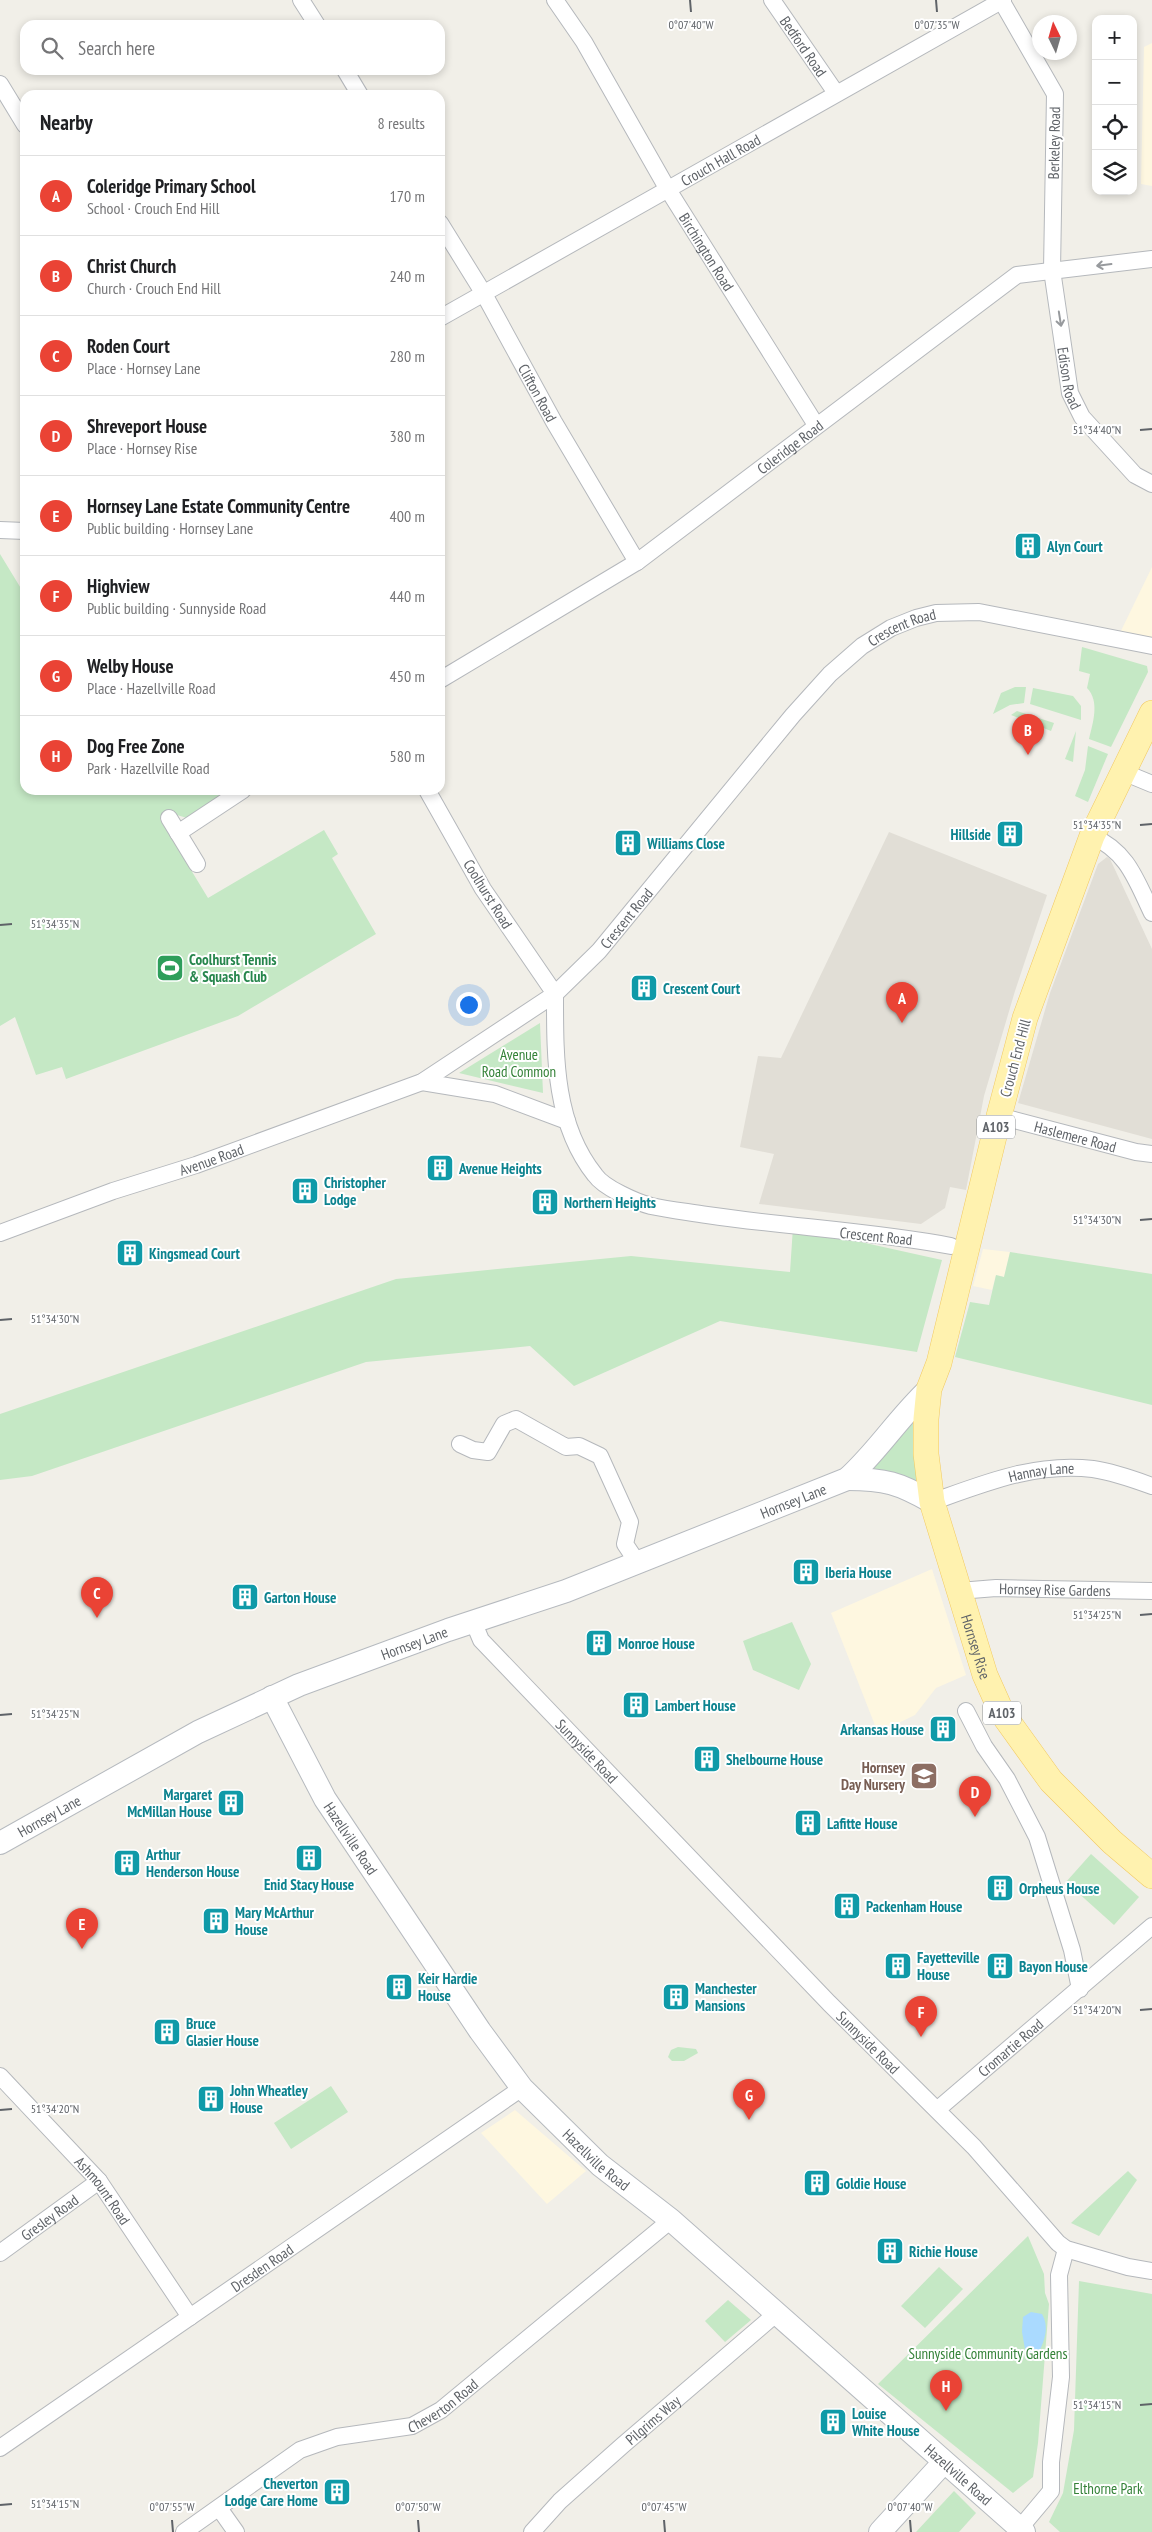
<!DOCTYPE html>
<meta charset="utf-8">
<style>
body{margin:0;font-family:"PT Sans Narrow",sans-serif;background:#f2f2f2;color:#202124}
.controls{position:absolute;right:15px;top:15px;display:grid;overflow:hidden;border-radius:10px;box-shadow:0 2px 8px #0003}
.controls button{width:45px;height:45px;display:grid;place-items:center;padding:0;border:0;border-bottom:1px solid #e0e0e0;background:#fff;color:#202124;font:25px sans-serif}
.compass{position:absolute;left:1032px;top:15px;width:45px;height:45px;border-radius:50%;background:#fff;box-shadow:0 2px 8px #0003;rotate:355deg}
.you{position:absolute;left:468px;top:1004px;width:18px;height:18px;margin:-12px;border:4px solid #fff;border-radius:50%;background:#1a73e8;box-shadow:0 0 0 8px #1a73e833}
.badge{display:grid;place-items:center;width:32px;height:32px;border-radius:50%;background:#ea4335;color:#fff;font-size:16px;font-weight:700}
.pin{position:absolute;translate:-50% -41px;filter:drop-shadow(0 1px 2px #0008)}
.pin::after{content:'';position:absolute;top:26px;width:18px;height:15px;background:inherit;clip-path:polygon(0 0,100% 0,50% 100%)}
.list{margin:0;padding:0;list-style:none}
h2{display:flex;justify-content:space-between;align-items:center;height:65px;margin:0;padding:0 20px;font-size:21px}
h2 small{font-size:16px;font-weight:400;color:#757577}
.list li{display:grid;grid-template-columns:32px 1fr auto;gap:15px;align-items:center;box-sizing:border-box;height:80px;padding:0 20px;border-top:1px solid #e0e0e0}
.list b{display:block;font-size:19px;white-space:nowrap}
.list p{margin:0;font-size:16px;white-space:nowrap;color:#757577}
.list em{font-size:16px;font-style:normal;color:#757577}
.icon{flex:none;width:28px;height:28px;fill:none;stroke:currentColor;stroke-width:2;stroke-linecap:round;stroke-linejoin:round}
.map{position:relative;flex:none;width:1152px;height:2532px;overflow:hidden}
.search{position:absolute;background:#fff;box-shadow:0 2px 8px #0003;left:20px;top:20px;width:425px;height:55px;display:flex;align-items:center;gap:12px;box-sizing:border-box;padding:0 18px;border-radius:15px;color:#757577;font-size:19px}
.panel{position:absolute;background:#fff;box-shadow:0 2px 8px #0003;left:20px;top:90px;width:425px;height:705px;border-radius:15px}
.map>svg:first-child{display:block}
</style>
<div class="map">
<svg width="1152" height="2532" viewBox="0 0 1152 2532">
<rect width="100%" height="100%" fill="#f1efe8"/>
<!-- commercial -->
<g fill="#fef7e0">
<polygon points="1152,43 1152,186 1141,184 1144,47"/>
<polygon points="1152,567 1152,646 1117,639"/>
<polygon points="983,1249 1010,1252 1004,1277 996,1275 992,1290 973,1286"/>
<polygon points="932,1569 966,1675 936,1688 915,1715 878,1733 831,1613"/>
<polygon points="515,2110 586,2171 547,2204 481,2133"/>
</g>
<!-- education -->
<g fill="#e1ded6">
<polygon points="889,832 1047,895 1015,991 984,1096 966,1190 950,1187 945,1208 921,1224 759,1204 774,1154 740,1147 758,1056 781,1058"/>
<polygon points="1107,857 1110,859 1152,949 1152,1139 1018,1103 1050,993 1098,864"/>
</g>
<!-- green -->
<g fill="#c5e8c5">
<polygon points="0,554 25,595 25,790 231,790 187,818 177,815 173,811 160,819 208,898 324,830 338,854 332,858 376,934 238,1016 66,1079 62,1067 36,1075 15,1017 0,1026"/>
<path d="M1082,647L1147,666L1148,672L1111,747L1089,739C1093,723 1100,701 1087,688L1090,674L1079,671Z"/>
<polygon points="1015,687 1026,687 1024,703 1010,705 993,714 1001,693"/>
<polygon points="1033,688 1073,696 1081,706 1081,720 1030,704"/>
<polygon points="1017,711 1054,723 1051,731 1011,715"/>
<polygon points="1076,731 1073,762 1065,759"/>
<polygon points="1088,746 1108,754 1088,802 1075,796 1085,770"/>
<polygon points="540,1023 543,1093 459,1073"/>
<polygon points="793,1227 942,1260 917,1352 720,1321 574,1386 530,1346 366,1362 32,1476 0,1480 0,1414 396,1279 631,1256 790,1272"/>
<polygon points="1010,1252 1152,1274 1152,1405 955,1357 970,1302 989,1305 996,1275 1004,1277"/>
<polygon points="926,1419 932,1502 847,1479 908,1425"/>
<polygon points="792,1622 811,1664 799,1690 753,1670 743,1641"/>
<polygon points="1091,1854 1139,1897 1114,1925 1066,1882"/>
<polygon points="678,2047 696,2049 698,2053 684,2061 672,2061 668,2057 671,2050"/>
<polygon points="331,2086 348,2112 291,2149 274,2123"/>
<polygon points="1128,2171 1137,2180 1099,2236 1071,2223"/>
<polygon points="1028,2236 1044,2274 1045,2293 1049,2304 1038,2443 1033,2477 1013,2493 878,2384"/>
<polygon points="939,2267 963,2289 925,2328 901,2306"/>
<polygon points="1079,2281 1152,2294 1152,2532 1060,2532 1049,2522 1063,2493 1074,2430"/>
<polygon points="728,2300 751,2320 725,2342 705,2321"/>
<polygon points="954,2491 976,2513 959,2532 916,2532"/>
</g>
<!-- water -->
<path fill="#aadaff" d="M1031,2312L1042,2314C1050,2328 1044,2342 1037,2356L1026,2355L1022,2332L1023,2317Z"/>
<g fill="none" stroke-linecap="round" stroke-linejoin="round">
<!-- street casing -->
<g stroke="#b5b8bc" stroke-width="18">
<g id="street">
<polyline points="301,0 317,25"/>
<path id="s1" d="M555,0L584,42L667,188L816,425"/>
<path id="s2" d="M772,0L836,93"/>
<path id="s3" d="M1001,0L1055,94L1052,270L1070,393L1082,417L1135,475L1152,484"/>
<polyline points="345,70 360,95"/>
<polyline points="0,84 25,125"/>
<path id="s4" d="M440,223L484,294L554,422L637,562"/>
<path id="s5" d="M440,318L1003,0"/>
<polyline points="0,530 25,531"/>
<path id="s6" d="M440,680L637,562L1017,275L1152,259"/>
<polyline points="1123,772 1152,784"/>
<polyline points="169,818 197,864"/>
<polyline points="178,833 243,790"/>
<path d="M1092,836C1128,852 1136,880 1152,913"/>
<polyline points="422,1082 495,1094 567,1121"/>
<path id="s7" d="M999,1116L1136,1152L1152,1154"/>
<path id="s8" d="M0,1233L113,1191L196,1165L422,1082L555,994L483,889L427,790"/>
<path id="s9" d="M951,1246C871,1231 788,1227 707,1215C689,1212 669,1210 651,1206C636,1202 604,1188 595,1175C554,1124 555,1056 555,994L599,951L793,715L830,674L862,646L891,628L916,618L936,613L979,612L1152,646"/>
<polyline points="460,1444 473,1450 488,1452 504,1424 516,1419 566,1447 579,1446 600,1456 630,1522 625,1544 637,1562"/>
<path id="s10" d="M932,1502C985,1483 1036,1462 1093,1469C1113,1472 1133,1479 1152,1486"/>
<path id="s11" d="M959,1591L996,1588L1152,1591"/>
<path id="s12" d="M473,1621L481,1640L829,2003L974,2147L1058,2243L1066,2249L1128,2267L1152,2271"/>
<polyline points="966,1711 984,1746 1007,1779 1037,1837 1072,1950 1080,1989"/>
<path id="s13" d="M0,2076L99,2181L190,2317"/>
<path id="s14" d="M938,2109L1152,1926"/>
<path id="s15" d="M0,2253L99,2181"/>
<path id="s16" d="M0,2448L522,2088"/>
<polyline points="219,2508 236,2532"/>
<polyline points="1020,2528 1051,2491 1051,2462 1061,2377 1059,2275 1066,2249"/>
<path id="s17" d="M184,2532L300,2450L337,2437L412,2426L441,2410L671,2220"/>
<path id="s18" d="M532,2532L560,2501L623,2445L777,2313"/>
</g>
</g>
<!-- secondary casing -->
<g stroke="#b6babf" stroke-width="24">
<g id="secondary">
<path d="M847,1479C885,1479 899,1483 932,1502"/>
<path id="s19" d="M272,1697L325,1799L480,2031L522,2088L600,2165L671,2220L1024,2532"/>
<path id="s20" d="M0,1843L198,1732L299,1685L448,1630L566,1591L847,1479C878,1451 898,1418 929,1389"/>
<polyline points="880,2532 944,2462"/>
</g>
</g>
<!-- primary casing -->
<g stroke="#f2c960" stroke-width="26">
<g id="primary">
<path id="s21" d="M1152,713L1092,836L1025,1018L999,1116L939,1363L929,1389L926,1419V1454L932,1502L985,1675L1002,1713L1051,1781L1112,1842L1152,1876"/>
</g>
</g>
<!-- street -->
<use href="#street" stroke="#fff" stroke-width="16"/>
<!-- secondary -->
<use href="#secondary" stroke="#fff" stroke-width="22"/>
<!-- primary -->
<use href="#primary" stroke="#fff2af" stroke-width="25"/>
</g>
<!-- one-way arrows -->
<defs><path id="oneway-shaft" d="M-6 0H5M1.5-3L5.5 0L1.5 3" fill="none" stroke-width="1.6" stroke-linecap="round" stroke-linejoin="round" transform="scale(1.25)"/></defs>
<g stroke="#979a9d">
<use href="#oneway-shaft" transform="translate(1104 265) rotate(173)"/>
<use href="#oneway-shaft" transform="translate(1060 319) rotate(81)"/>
</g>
<!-- ticks -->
<path fill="none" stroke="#5f6368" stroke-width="2" d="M690,0L691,12M936,0L937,12M1140,430L1152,429M1140,825L1152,824M0,925L12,924M1140,1220L1152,1219M0,1320L12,1319M1140,1615L1152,1614M0,1715L12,1714M1140,2010L1152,2009M0,2110L12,2109M1140,2405L1152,2404M0,2505L12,2504M172,2520L173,2532M418,2520L419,2532M664,2520L665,2532M910,2520L911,2532"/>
<!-- icons -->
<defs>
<g id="building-square" transform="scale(1.4375)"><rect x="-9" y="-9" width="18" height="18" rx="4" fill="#0f9aa8" stroke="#fff"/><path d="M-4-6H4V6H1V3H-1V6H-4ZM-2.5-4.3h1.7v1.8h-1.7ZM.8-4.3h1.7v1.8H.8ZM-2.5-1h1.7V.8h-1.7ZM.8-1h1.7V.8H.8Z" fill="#fff"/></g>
<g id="stadium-square" transform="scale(1.4375)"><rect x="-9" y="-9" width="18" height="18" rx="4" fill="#2e9e5b" stroke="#fff"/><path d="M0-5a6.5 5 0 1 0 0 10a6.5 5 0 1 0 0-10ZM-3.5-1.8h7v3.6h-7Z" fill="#fff"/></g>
<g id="school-square" transform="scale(1.4375)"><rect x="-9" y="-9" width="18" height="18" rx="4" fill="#8d6e63" stroke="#fff"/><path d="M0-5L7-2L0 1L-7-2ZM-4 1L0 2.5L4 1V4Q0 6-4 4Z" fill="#fff"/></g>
</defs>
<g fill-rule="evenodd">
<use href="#building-square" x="1028" y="546"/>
<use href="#building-square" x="1010" y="834"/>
<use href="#building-square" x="628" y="843"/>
<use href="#stadium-square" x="170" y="968"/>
<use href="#building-square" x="644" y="988"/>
<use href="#building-square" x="440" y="1168"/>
<use href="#building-square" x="305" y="1191"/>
<use href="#building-square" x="545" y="1202"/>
<use href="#building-square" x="130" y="1253"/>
<use href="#building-square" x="806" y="1572"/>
<use href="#building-square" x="245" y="1597"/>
<use href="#building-square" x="599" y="1643"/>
<use href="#building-square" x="636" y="1705"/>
<use href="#building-square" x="943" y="1729"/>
<use href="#building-square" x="707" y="1759"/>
<use href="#school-square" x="924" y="1776"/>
<use href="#building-square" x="231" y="1803"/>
<use href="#building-square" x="808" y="1823"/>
<use href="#building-square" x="309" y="1858"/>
<use href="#building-square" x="127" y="1863"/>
<use href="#building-square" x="1000" y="1888"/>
<use href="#building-square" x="847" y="1906"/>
<use href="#building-square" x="216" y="1921"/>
<use href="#building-square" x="898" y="1966"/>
<use href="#building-square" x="1000" y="1966"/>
<use href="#building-square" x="399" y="1987"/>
<use href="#building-square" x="676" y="1997"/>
<use href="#building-square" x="167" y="2032"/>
<use href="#building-square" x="211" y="2099"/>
<use href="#building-square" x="817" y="2183"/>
<use href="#building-square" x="890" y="2251"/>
<use href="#building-square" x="833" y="2422"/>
<use href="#building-square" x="337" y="2492"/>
</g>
<g text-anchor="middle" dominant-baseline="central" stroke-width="4" stroke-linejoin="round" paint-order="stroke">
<!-- shield labels -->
<g fill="#fff" stroke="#8f9295" stroke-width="1">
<rect x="977" y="1115.5" width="38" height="23" rx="4"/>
<rect x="983" y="1701.5" width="38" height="23" rx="4"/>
</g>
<g font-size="14" font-weight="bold" fill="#5f6368">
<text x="996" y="1127">A103</text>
<text x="1002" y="1713">A103</text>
</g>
<!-- street labels -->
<g font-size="15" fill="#5f6368" stroke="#fff">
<text stroke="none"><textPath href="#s2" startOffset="56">Bedford Road</textPath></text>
<text transform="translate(1054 143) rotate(-89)">Berkeley Road</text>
<text stroke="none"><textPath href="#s5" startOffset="322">Crouch Hall Road</textPath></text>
<text stroke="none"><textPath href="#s1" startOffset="294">Birchington Road</textPath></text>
<text stroke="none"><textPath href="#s3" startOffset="394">Edison Road</textPath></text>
<text stroke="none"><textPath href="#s4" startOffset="196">Clifton Road</textPath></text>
<text stroke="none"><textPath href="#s6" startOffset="421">Coleridge Road</textPath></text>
<text stroke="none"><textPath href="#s9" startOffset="1066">Crescent Road</textPath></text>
<text transform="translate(488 894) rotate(58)">Coolhurst Road</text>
<text stroke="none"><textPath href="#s9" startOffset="661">Crescent Road</textPath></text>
<text transform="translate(1015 1058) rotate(-75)">Crouch End Hill</text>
<text stroke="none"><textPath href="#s7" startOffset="79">Haslemere Road</textPath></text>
<text stroke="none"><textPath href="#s8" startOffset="224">Avenue Road</textPath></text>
<text transform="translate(876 1236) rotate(6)">Crescent Road</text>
<text stroke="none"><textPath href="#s10" startOffset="114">Hannay Lane</textPath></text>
<text stroke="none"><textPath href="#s20" startOffset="866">Hornsey Lane</textPath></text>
<text stroke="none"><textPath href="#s11" startOffset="96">Hornsey Rise Gardens</textPath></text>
<text stroke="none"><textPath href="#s20" startOffset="461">Hornsey Lane</textPath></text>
<text stroke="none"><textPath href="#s21" startOffset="979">Hornsey Rise</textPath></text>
<text stroke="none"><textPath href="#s12" startOffset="174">Sunnyside Road</textPath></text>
<text stroke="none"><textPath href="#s20" startOffset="56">Hornsey Lane</textPath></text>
<text stroke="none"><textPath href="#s19" startOffset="162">Hazellville Road</textPath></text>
<text stroke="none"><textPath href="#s12" startOffset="579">Sunnyside Road</textPath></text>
<text stroke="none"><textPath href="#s14" startOffset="95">Cromartie Road</textPath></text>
<text stroke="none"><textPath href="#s19" startOffset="568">Hazellville Road</textPath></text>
<text stroke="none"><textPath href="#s13" startOffset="154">Ashmount Road</textPath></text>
<text stroke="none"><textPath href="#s15" startOffset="61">Gresley Road</textPath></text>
<text stroke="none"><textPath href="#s16" startOffset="318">Dresden Road</textPath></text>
<text stroke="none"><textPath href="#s17" startOffset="294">Cheverton Road</textPath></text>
<text stroke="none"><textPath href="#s18" startOffset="165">Pilgrims Way</textPath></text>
<text stroke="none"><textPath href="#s19" startOffset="1048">Hazellville Road</textPath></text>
</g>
<!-- culture labels -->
<g font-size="15" font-weight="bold" fill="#0d838f" stroke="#fff" text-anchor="start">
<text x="1047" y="546">Alyn Court</text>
<text x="991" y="834" text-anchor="end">Hillside</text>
<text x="647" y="843">Williams Close</text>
<text x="663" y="988">Crescent Court</text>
<text x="459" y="1168">Avenue Heights</text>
<text x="324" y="1182">Christopher<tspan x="324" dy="17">Lodge</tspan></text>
<text x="564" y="1202">Northern Heights</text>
<text x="149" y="1253">Kingsmead Court</text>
<text x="825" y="1572">Iberia House</text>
<text x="264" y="1597">Garton House</text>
<text x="618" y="1643">Monroe House</text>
<text x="655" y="1705">Lambert House</text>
<text x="924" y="1729" text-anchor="end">Arkansas House</text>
<text x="726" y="1759">Shelbourne House</text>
<text x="212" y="1794" text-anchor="end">Margaret<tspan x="212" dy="17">McMillan House</tspan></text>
<text x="827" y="1823">Lafitte House</text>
<text x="146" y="1854">Arthur<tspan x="146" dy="17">Henderson House</tspan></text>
<text x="309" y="1884" text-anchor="middle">Enid Stacy House</text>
<text x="1019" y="1888">Orpheus House</text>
<text x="866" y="1906">Packenham House</text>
<text x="235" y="1912">Mary McArthur<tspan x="235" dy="17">House</tspan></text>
<text x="917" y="1957">Fayetteville<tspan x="917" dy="17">House</tspan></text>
<text x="1019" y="1966">Bayon House</text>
<text x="418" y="1978">Keir Hardie<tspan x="418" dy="17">House</tspan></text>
<text x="695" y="1988">Manchester<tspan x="695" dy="17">Mansions</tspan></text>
<text x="186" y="2023">Bruce<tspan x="186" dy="17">Glasier House</tspan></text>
<text x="230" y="2090">John Wheatley<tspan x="230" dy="17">House</tspan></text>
<text x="836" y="2183">Goldie House</text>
<text x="909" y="2251">Richie House</text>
<text x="852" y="2413">Louise<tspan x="852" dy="17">White House</tspan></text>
<text x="318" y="2483" text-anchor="end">Cheverton<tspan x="318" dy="17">Lodge Care Home</tspan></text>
</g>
<!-- leisure labels -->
<g font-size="15" font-weight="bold" fill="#27864d" stroke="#fff" text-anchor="start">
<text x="189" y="959">Coolhurst Tennis<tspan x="189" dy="17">&amp; Squash Club</tspan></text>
</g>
<!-- park labels -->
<g font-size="15" fill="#348238" stroke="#fff">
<text x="519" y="1054">Avenue<tspan x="519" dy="17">Road Common</tspan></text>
<text x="988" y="2353">Sunnyside Community Gardens</text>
<text x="1108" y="2488">Elthorne Park</text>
</g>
<!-- education labels -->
<g font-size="15" font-weight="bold" fill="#785e54" stroke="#fff" text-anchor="end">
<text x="905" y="1767">Hornsey<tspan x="905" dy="17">Day Nursery</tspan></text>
</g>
</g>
<g font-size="12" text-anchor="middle" fill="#5f6368" stroke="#fff" stroke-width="4" stroke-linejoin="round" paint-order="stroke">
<text x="691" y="29">0°07'40"W</text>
<text x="937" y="29">0°07'35"W</text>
<text x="1097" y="434">51°34'40"N</text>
<text x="1097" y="829">51°34'35"N</text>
<text x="55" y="928">51°34'35"N</text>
<text x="1097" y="1224">51°34'30"N</text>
<text x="55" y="1323">51°34'30"N</text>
<text x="1097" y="1619">51°34'25"N</text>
<text x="55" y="1718">51°34'25"N</text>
<text x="1097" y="2014">51°34'20"N</text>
<text x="55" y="2113">51°34'20"N</text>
<text x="1097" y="2409">51°34'15"N</text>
<text x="55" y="2508">51°34'15"N</text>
<text x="172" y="2511">0°07'55"W</text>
<text x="418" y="2511">0°07'50"W</text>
<text x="664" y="2511">0°07'45"W</text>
<text x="910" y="2511">0°07'40"W</text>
</g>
</svg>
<div class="controls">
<button>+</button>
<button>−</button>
<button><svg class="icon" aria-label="locate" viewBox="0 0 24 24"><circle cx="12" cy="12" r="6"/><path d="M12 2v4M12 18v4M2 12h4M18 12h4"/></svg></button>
<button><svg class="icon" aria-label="layers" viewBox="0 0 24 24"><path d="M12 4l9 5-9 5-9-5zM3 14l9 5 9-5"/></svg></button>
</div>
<svg class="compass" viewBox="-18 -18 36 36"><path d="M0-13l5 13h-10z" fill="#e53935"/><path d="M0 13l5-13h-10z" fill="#757577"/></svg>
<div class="you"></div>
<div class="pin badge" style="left:902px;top:1023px">A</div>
<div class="pin badge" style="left:1028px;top:755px">B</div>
<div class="pin badge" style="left:97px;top:1618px">C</div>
<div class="pin badge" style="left:975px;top:1817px">D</div>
<div class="pin badge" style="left:82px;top:1949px">E</div>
<div class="pin badge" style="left:921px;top:2037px">F</div>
<div class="pin badge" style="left:749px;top:2120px">G</div>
<div class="pin badge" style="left:946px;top:2411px">H</div>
<div class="search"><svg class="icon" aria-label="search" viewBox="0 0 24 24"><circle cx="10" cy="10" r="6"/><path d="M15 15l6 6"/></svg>Search here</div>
<section class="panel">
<h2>Nearby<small>8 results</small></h2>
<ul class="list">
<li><span class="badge">A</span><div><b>Coleridge Primary School</b><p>School · Crouch End Hill</p></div><em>170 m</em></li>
<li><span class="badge">B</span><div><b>Christ Church</b><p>Church · Crouch End Hill</p></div><em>240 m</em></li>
<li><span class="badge">C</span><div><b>Roden Court</b><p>Place · Hornsey Lane</p></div><em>280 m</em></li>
<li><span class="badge">D</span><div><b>Shreveport House</b><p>Place · Hornsey Rise</p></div><em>380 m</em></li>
<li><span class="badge">E</span><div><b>Hornsey Lane Estate Community Centre</b><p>Public building · Hornsey Lane</p></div><em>400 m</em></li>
<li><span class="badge">F</span><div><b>Highview</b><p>Public building · Sunnyside Road</p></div><em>440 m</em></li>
<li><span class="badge">G</span><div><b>Welby House</b><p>Place · Hazellville Road</p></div><em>450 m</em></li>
<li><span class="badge">H</span><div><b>Dog Free Zone</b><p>Park · Hazellville Road</p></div><em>580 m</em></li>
</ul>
</section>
</div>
